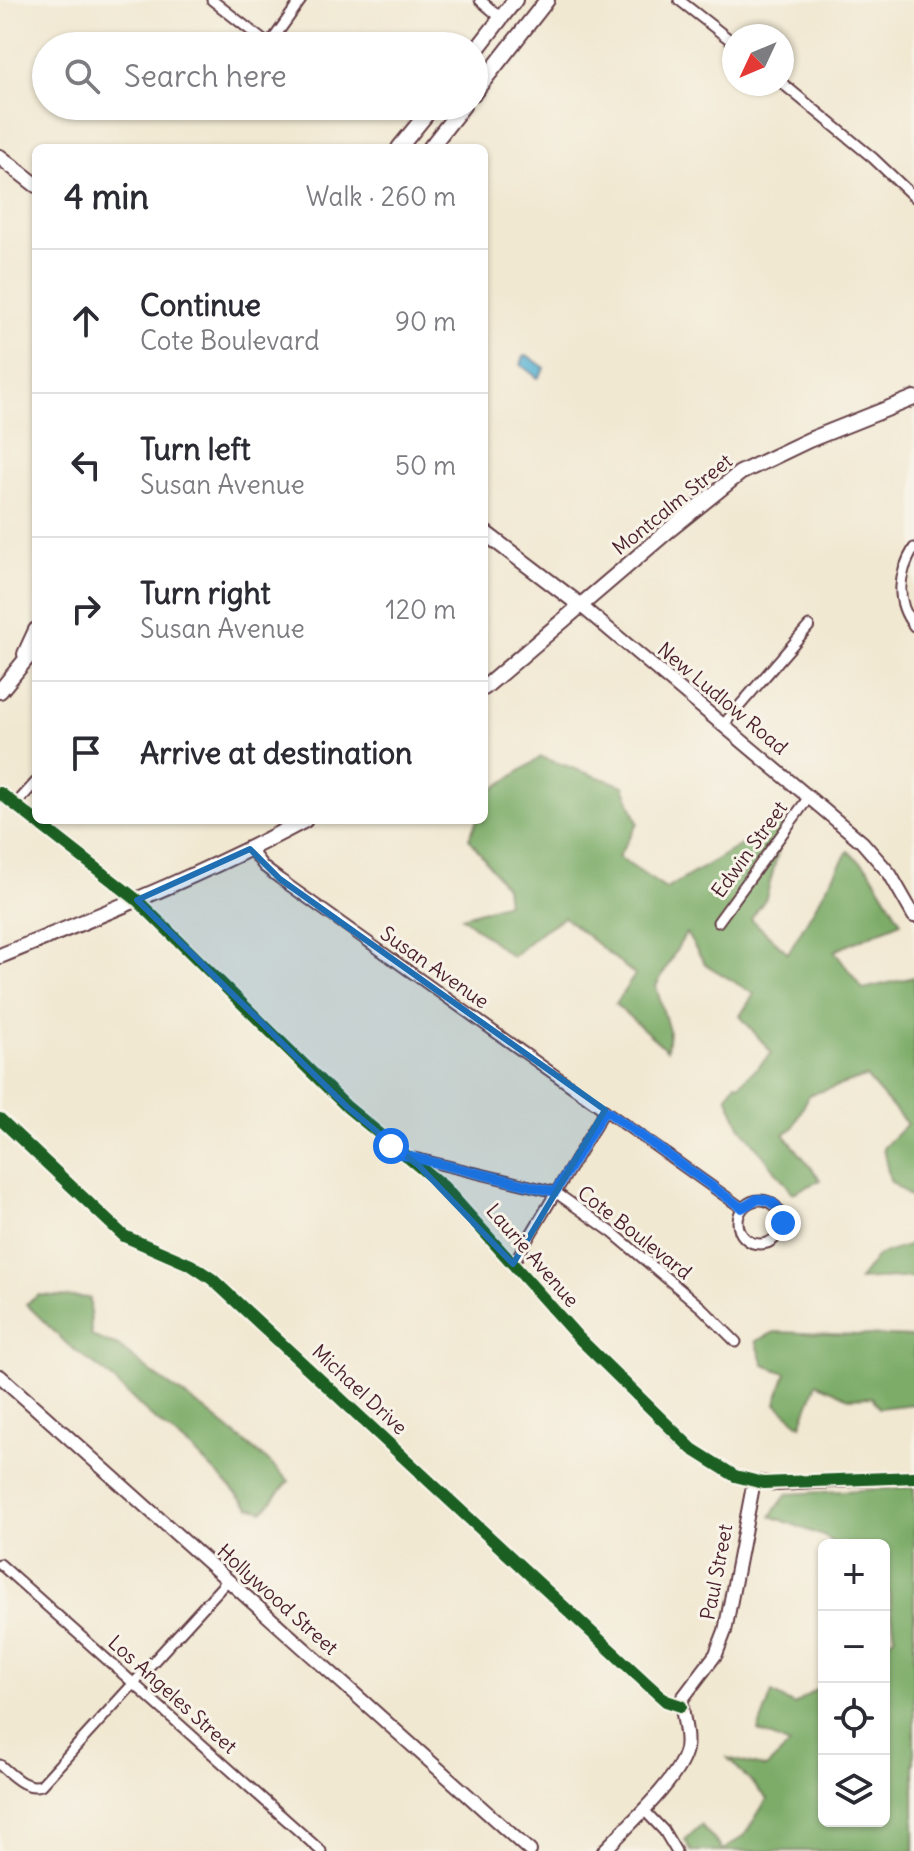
<!DOCTYPE html>
<meta charset="utf-8">
<style>
body{margin:0;font-family:Delius,sans-serif;background:#f7f7f7;color:#2b2b33}
.controls{position:absolute;right:24px;bottom:24px;display:grid;overflow:hidden;border-radius:12px;box-shadow:0 2px 6px #0004}
.controls button{width:72px;height:72px;display:grid;place-items:center;padding:0;border:0;border-bottom:2px solid #e1e1e2;background:#fff;color:#2b2b33;font:40px sans-serif}
.compass{position:absolute;left:722px;top:24px;width:72px;height:72px;border-radius:50%;background:#fff;box-shadow:0 2px 6px #0004;rotate:226deg}
.stop{position:absolute;width:24px;height:24px;margin:-18px;border:6px solid #1a73e8;border-radius:50%;background:#fff}
.stop.end{background:#1a73e8;border-color:#fff;box-shadow:0 2px 8px #0008}
.list{margin:0;padding:0;list-style:none}
h2{display:flex;justify-content:space-between;align-items:center;height:104px;margin:0;padding:0 32px;font-size:34px}
h2 small{font-size:26px;font-weight:400;color:#7c7c81}
.list li{display:grid;grid-template-columns:52px 1fr auto;gap:24px;align-items:center;box-sizing:border-box;height:144px;padding:0 32px;border-top:2px solid #e1e1e2}
.list b{display:block;font-size:30px;white-space:nowrap}
.list p{margin:0;font-size:26px;white-space:nowrap;color:#7c7c81}
.list em{font-size:26px;font-style:normal;color:#7c7c81}
.icon{flex:none;width:44px;height:44px;fill:none;stroke:currentColor;stroke-width:2;stroke-linecap:round;stroke-linejoin:round}
.map{position:relative;flex:none;width:914px;height:1851px;overflow:hidden}
.search{position:absolute;background:#fff;box-shadow:0 2px 6px #0004;left:32px;top:32px;width:456px;height:88px;display:flex;align-items:center;gap:20px;box-sizing:border-box;padding:0 28px;border-radius:44px;color:#7c7c81;font-size:30px}
.panel{position:absolute;background:#fff;box-shadow:0 2px 6px #0004;left:32px;top:144px;width:456px;height:680px;border-radius:12px}
.map>svg:first-child{display:block}
</style>
<div class="map">
<svg width="914" height="1851" viewBox="0 0 914 1851">
<rect width="100%" height="100%" fill="#f7f3e8"/>
<filter id="ink" filterUnits="userSpaceOnUse"><feTurbulence type="fractalNoise" baseFrequency=".0125" numOctaves="2"/><feDisplacementMap in="SourceGraphic" scale="16" xChannelSelector="R" yChannelSelector="G"/><feConvolveMatrix kernelMatrix="1 2 1 2 8 2 1 2 1" color-interpolation-filters="sRGB"/></filter>
<filter id="wash" filterUnits="userSpaceOnUse"><feTurbulence type="fractalNoise" baseFrequency=".006" numOctaves="4" result="noise"/><feDisplacementMap in="SourceGraphic" scale="32" xChannelSelector="R" yChannelSelector="G"/><feGaussianBlur stdDeviation="1.8" result="paint"/><feColorMatrix in="noise" values="0 0 0 0 0 0 0 0 0 0 0 0 0 0 0 0 0 1.4 0 .05"/><feComposite in="paint" operator="in"/></filter>
<g filter="url(#wash)">
<rect width="100%" height="100%" fill="#f1e8d1"/>
<!-- forest -->
<g fill="#7bac67" stroke="#626649" stroke-width="2">
<polygon points="541,757 624,786 638,823 618,857 666,889 787,818 766,898 751,919 788,953 848,851 869,869 901,922 834,951 863,989 914,977 914,1200 890,1181 883,1148 907,1124 866,1077 809,1095 793,1128 784,1134 821,1180 793,1193 740,1126 727,1096 736,1083 739,1085 772,1053 740,1016 754,994 705,964 686,933 656,986 669,1031 667,1050 615,1004 635,975 564,917 542,931 512,957 462,917 507,903 505,887 469,838 477,820 484,820 484,804 488,793"/>
<polygon points="914,1244 914,1277 859,1280 878,1255"/>
<polygon points="39,1295 90,1298 91,1336 118,1346 156,1376 205,1410 267,1460 289,1481 263,1511 250,1507 192,1449 147,1413 107,1374 68,1345 26,1304"/>
<polygon points="775,1332 914,1337 914,1404 879,1408 872,1397 849,1398 817,1383 801,1425 776,1404 786,1373 764,1365 756,1341"/>
<polygon points="914,1487 914,1851 691,1851 685,1840 701,1825 723,1850 744,1836 767,1799 728,1758 766,1768 790,1745 758,1731 772,1693 794,1705 824,1684 824,1821 884,1821 884,1644 895,1636 889,1592 884,1587 884,1545 836,1545 828,1538 771,1516 787,1494"/>
</g>
<!-- water -->
<polygon fill="#54b1d2" stroke="#4f687e" stroke-width="2" points="524,356 528,356 545,368 538,378 521,365"/>
</g>
<g filter="url(#ink)">
<g fill="none" stroke-linecap="round" stroke-linejoin="round">
<!-- minor casing -->
<g stroke="#633d44" stroke-width="13">
<g id="minor">
<polyline points="212,0 269,45 301,0"/>
<polyline points="480,0 501,18"/>
<polyline points="679,0 734,43"/>
<polyline points="782,83 873,158 914,197"/>
<path d="M914,548C898,574 895,602 914,626"/>
<polyline points="723,725 809,626"/>
<polyline points="0,793 137,900 347,1107 444,1187 578,1337 678,1438 722,1470 754,1481"/>
<polyline points="15,805 36,782"/>
<polyline points="250,849 264,867 280,879 742,1208"/>
<polyline points="718,922 809,797"/>
<polyline points="0,1119 124,1236 191,1265 212,1279 646,1683 666,1701 681,1706"/>
<polyline points="410,1157 555,1192 613,1233 702,1308 736,1342"/>
<circle cx="760" cy="1222" r="22"/>
<polyline points="513,1264 605,1110"/>
<polyline points="0,1564 321,1851"/>
<path d="M0,1765C12,1775 25,1790 41,1785L227,1581"/>
<polyline points="643,1809 664,1831 676,1851"/>
</g>
</g>
<!-- tertiary casing -->
<g stroke="#633d44" stroke-width="16">
<g id="tertiary">
<polyline points="580,605 862,842 890,874 914,916"/>
<polyline points="0,1376 530,1851"/>
<path d="M604,1851C626,1827 680,1779 686,1749C689,1732 681,1716 682,1699L716,1654L725,1631L754,1481L778,1484L914,1477"/>
</g>
</g>
<!-- secondary casing -->
<g stroke="#633d44" stroke-width="18">
<g id="secondary">
<polyline points="0,157 36,185"/>
<polyline points="484,532 580,605"/>
<polyline points="484,688 669,530 740,473 809,440 914,398"/>
<path d="M0,956C103,914 207,873 305,820"/>
</g>
</g>
<!-- primary casing -->
<g stroke="#633d44" stroke-width="18">
<g id="primary">
<polyline points="474,53 515,0"/>
<polyline points="474,93 547,0"/>
<polyline points="399,148 433,106"/>
<polyline points="430,148 463,106"/>
<polyline points="25,654 36,630"/>
<polyline points="0,691 36,647"/>
</g>
</g>
<!-- minor -->
<use href="#minor" stroke="#fff" stroke-width="9"/>
<!-- tertiary -->
<use href="#tertiary" stroke="#fff" stroke-width="12"/>
<!-- secondary -->
<use href="#secondary" stroke="#fff" stroke-width="14"/>
<!-- primary -->
<use href="#primary" stroke="#fff" stroke-width="14"/>
<!-- cycleway casing -->
<g stroke="#f7f3e8" stroke-width="17">
<g id="cycleway">
<polyline points="0,793 137,900 347,1107 444,1187 578,1337 692,1449 735,1476 763,1483 914,1477"/>
<polyline points="0,1119 124,1236 191,1265 212,1279 646,1683 666,1701 681,1706"/>
</g>
</g>
<!-- cycleway -->
<use href="#cycleway" stroke="#1b5e20" stroke-width="12"/>
</g>
</g>
<g fill="none" stroke-linecap="round" stroke-linejoin="round" filter="url(#ink)">
<!-- route -->
<path stroke="#1a73e8" stroke-width="10" d="M391,1146L403,1155L555,1192L605,1110L742,1208L757,1199C773,1199 781,1208 783,1223"/>
</g>
<!-- marked area -->
<path fill="#1f6fb2" fill-opacity="0.2" stroke="#1f6fb2" stroke-width="6" stroke-linejoin="round" d="M250,849L280,879L605,1110L513,1264L420,1167L347,1107L137,900Z"/>
<g text-anchor="middle" dominant-baseline="central" stroke-width="6" stroke-linejoin="round" paint-order="stroke">
<!-- street labels -->
<g font-size="20" fill="#4a1f2b" stroke="#f7f3e8">
<text transform="translate(672 504) rotate(-39)">Montcalm Street</text>
<text transform="translate(723 698) rotate(40)">New Ludlow Road</text>
<text transform="translate(749 849) rotate(-54)">Edwin Street</text>
<text transform="translate(435 967) rotate(35)">Susan Avenue</text>
<text transform="translate(635 1232) rotate(38)">Cote Boulevard</text>
<text transform="translate(533 1255) rotate(49)">Laurie Avenue</text>
<text transform="translate(360 1389) rotate(43)">Michael Drive</text>
<text transform="translate(716 1572) rotate(-79)">Paul Street</text>
<text transform="translate(278 1599) rotate(42)">Hollywood Street</text>
<text transform="translate(173 1694) rotate(42)">Los Angeles Street</text>
</g>
</g>
</svg>
<div class="controls">
<button>+</button>
<button>−</button>
<button><svg class="icon" aria-label="locate" viewBox="0 0 24 24"><circle cx="12" cy="12" r="6"/><path d="M12 2v4M12 18v4M2 12h4M18 12h4"/></svg></button>
<button><svg class="icon" aria-label="layers" viewBox="0 0 24 24"><path d="M12 4l9 5-9 5-9-5zM3 14l9 5 9-5"/></svg></button>
</div>
<svg class="compass" viewBox="-18 -18 36 36"><path d="M0-13l5 13h-10z" fill="#e53935"/><path d="M0 13l5-13h-10z" fill="#7c7c81"/></svg>
<div class="stop" style="left:391px;top:1146px"></div>
<div class="stop end" style="left:783px;top:1223px"></div>
<div class="search"><svg class="icon" aria-label="search" viewBox="0 0 24 24"><circle cx="10" cy="10" r="6"/><path d="M15 15l6 6"/></svg>Search here</div>
<section class="panel">
<h2>4 min<small>Walk · 260 m</small></h2>
<ul class="list">
<li><svg class="icon" aria-label="ahead" viewBox="0 0 24 24"><path d="M12 20V5M6 11l6-6 6 6"/></svg><div><b>Continue</b><p>Cote Boulevard</p></div><em>90 m</em></li>
<li><svg class="icon" aria-label="left" viewBox="0 0 24 24"><path d="M17 20v-9H6M10 6l-5 5 5 5"/></svg><div><b>Turn left</b><p>Susan Avenue</p></div><em>50 m</em></li>
<li><svg class="icon" aria-label="right" viewBox="0 0 24 24"><path d="M7 20v-9h11M14 6l5 5-5 5"/></svg><div><b>Turn right</b><p>Susan Avenue</p></div><em>120 m</em></li>
<li><svg class="icon" aria-label="arrive" viewBox="0 0 24 24"><path d="M6 21V4h12l-3 4 3 4H6"/></svg><div><b>Arrive at destination</b></div></li>
</ul>
</section>
</div>
